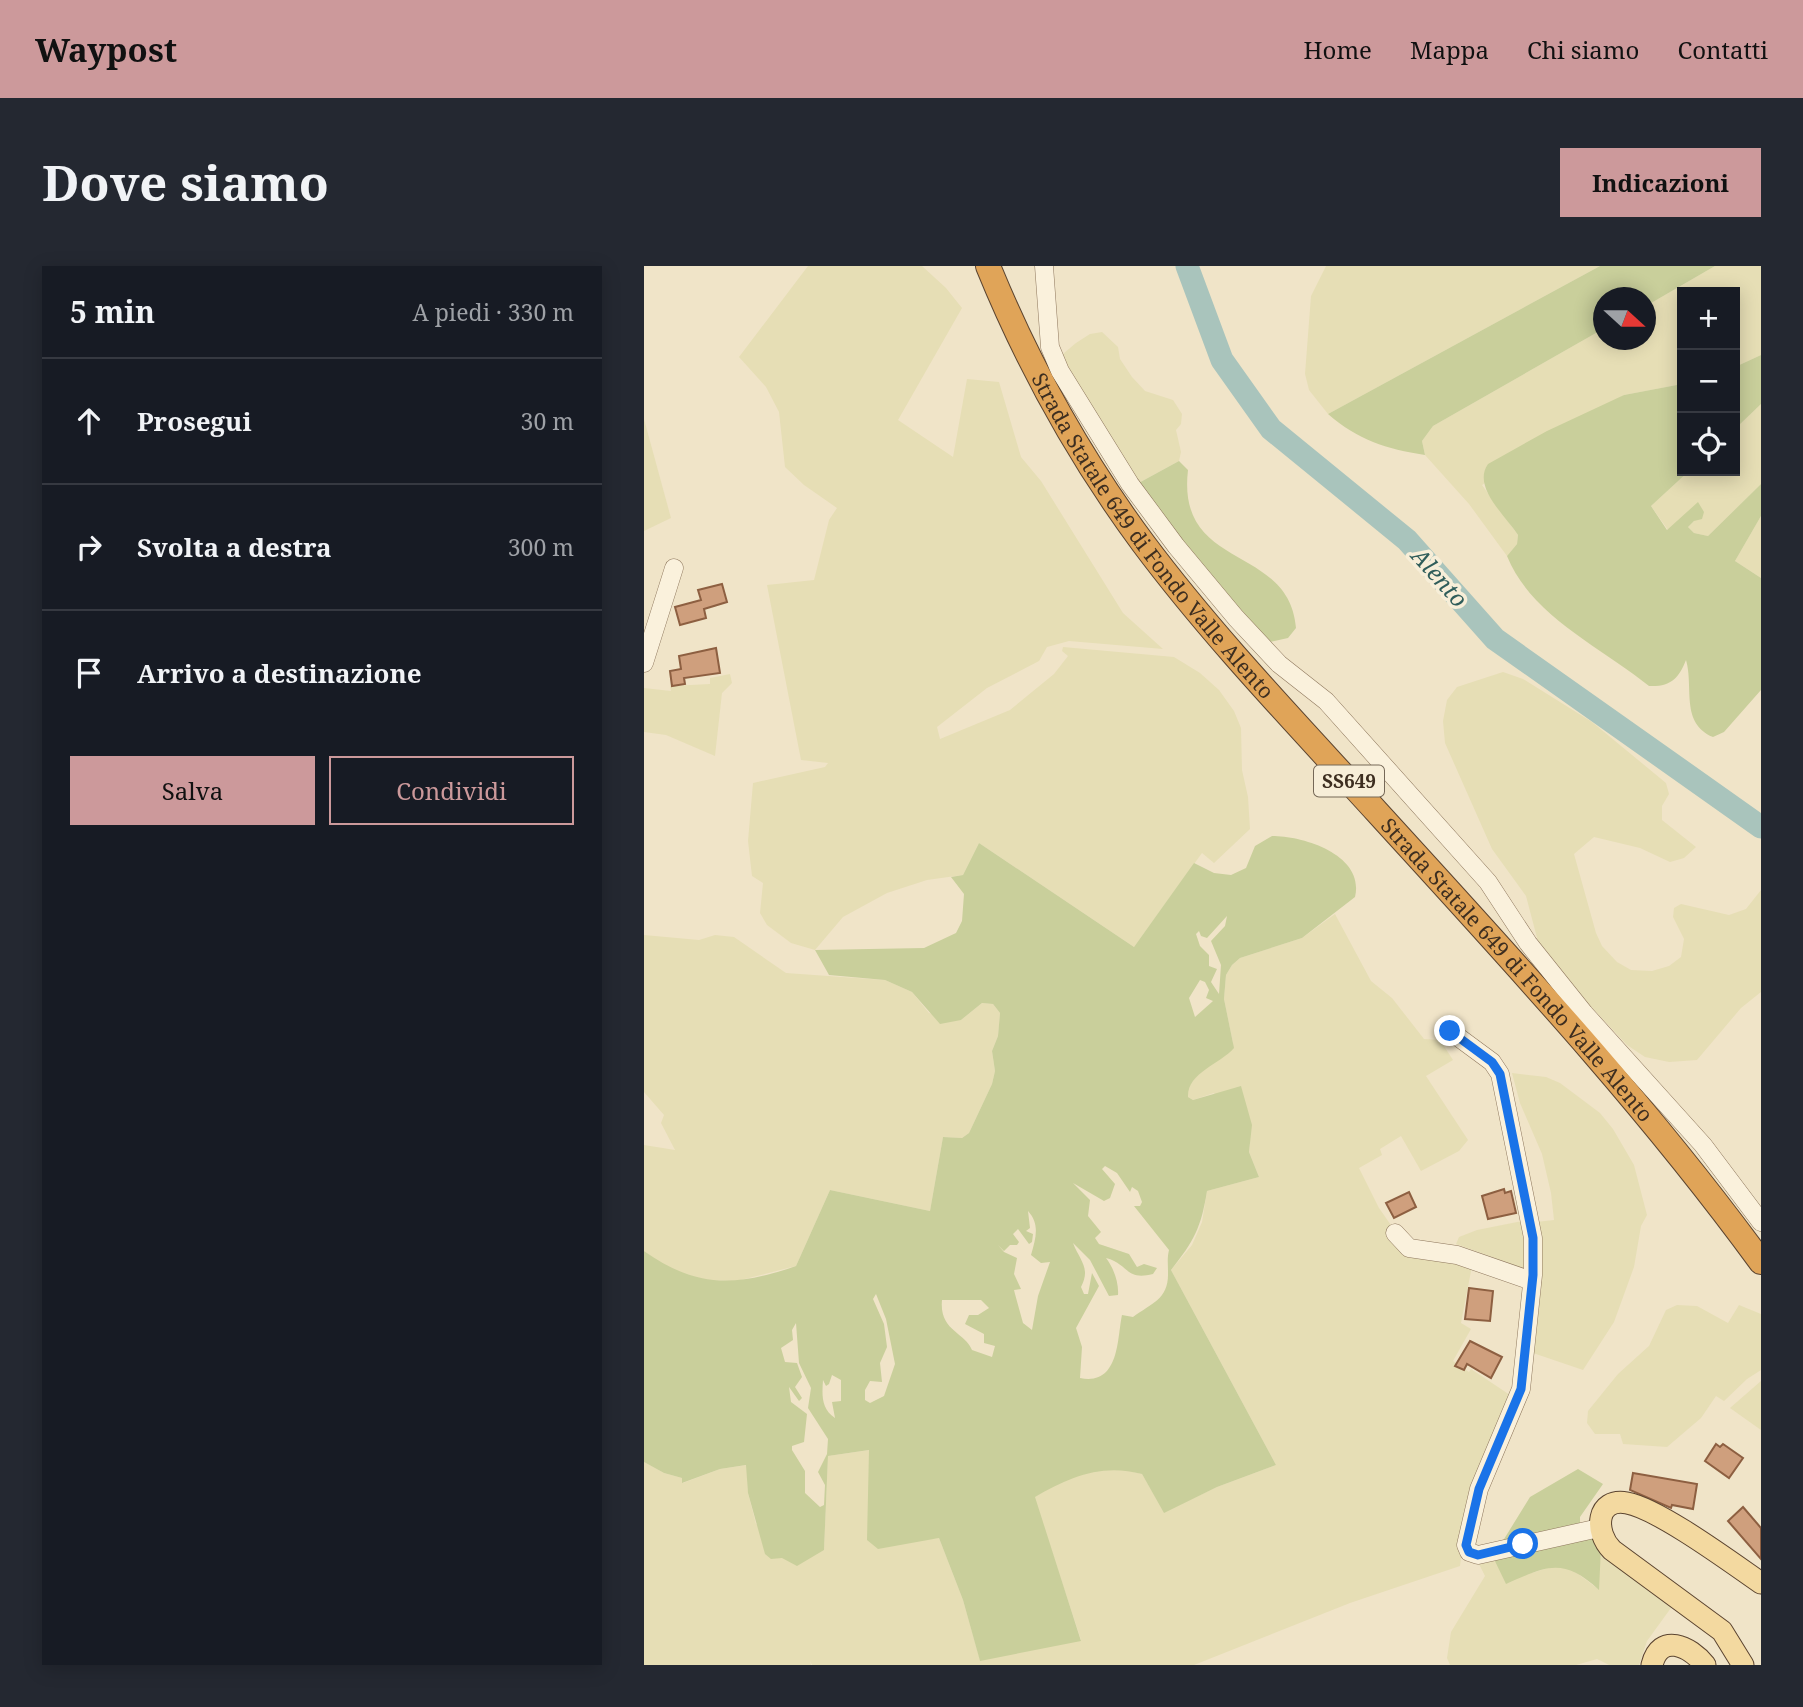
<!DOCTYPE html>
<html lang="it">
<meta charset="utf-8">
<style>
body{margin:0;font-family:"Noto Serif",serif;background:#242831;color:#f1f3f6}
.controls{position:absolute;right:21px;top:21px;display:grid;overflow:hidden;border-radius:0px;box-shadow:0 4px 18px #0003}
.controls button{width:63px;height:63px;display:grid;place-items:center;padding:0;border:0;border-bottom:2px solid #363941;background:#171b24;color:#f1f3f6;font:35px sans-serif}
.compass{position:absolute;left:949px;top:21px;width:63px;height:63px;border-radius:50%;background:#171b24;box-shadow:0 4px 18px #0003;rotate:111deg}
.stop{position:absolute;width:21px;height:21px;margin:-16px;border:5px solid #1a73e8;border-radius:50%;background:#fff}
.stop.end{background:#1a73e8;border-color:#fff;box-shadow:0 2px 7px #0008}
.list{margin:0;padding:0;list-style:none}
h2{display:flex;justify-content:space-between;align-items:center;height:91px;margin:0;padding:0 28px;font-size:30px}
h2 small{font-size:23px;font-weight:400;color:#9ea1a6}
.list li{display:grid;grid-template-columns:46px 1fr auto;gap:21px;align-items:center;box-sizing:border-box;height:126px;padding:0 28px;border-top:2px solid #363941}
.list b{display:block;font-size:26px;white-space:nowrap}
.list em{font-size:23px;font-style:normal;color:#9ea1a6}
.actions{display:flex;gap:14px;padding:21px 28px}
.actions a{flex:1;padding:16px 0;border:2px solid #cc999b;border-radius:0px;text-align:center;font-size:24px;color:#cc999b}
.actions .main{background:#cc999b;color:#111}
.icon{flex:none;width:38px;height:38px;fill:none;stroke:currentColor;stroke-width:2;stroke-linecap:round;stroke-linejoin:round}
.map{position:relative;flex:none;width:1117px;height:1399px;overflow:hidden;border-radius:0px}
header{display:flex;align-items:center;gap:42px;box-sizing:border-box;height:98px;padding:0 35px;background:#cc999b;color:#111}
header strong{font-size:33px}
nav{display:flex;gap:38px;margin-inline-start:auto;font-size:24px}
.intro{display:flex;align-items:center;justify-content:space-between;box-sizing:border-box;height:168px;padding:0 42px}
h1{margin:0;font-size:49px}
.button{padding:18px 32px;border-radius:0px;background:#cc999b;color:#111;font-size:24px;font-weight:700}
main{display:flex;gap:42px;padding:0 42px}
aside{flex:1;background:#171b24;border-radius:0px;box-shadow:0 4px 18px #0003}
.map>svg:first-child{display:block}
</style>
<header>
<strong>Waypost</strong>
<nav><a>Home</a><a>Mappa</a><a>Chi siamo</a><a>Contatti</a></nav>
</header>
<div class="intro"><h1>Dove siamo</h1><a class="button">Indicazioni</a></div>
<main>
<aside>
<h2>5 min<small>A piedi · 330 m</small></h2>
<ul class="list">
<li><svg class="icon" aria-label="ahead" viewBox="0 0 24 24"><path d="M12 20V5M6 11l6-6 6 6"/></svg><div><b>Prosegui</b></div><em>30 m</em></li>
<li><svg class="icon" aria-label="right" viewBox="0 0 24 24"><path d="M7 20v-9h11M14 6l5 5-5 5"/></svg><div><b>Svolta a destra</b></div><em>300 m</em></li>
<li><svg class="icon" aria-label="arrive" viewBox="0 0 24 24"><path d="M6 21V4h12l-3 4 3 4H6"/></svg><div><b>Arrivo a destinazione</b></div></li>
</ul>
<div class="actions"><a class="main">Salva</a><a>Condividi</a></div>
</aside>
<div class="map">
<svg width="1117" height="1399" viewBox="0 0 1117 1399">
<rect width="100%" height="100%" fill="#f0e4c8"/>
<!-- farmland -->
<g fill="#e6deb5">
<polygon points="164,0 278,0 302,22 318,42 254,154 309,191 323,113 355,116 377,191 397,215 479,347 519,383 425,375 403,381 395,395 343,422 293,461 296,473 366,444 410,408 424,390 418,385 419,381 530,391 556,407 575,424 590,445 597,462 598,504 604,531 606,563 570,597 558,587 490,681 335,577 319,609 283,614 243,627 199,651 171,684 147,677 123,659 116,647 119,617 108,610 104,575 109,517 181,501 184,497 157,494 123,319 170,314 185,254 193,242 160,219 141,201 135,146 122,121 95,91"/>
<polygon points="682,0 956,0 684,148 665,124 661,108 667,30"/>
<polygon points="1071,0 1117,0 1117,89 1091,101 1091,26 1038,26 1038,118 980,129 838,219 874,269 873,278 863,290 825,238 781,189 778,175 789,160 959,63 959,74 1001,74 1002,40"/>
<polygon points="458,66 474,81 476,93 488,111 501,125 529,134 538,148 537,158 532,164 537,186 535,195 491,219 413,93 432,77 446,68"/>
<polygon points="1117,138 1117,218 1064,270 1050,267 1044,261 1059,246 1024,264 1007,240 1045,205 1091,205 1091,163"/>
<polygon points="0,153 27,252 0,265"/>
<polygon points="1117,250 1117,312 1091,295"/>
<polygon points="859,406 879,413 948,456 1022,517 1025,528 1018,540 1018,554 1052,581 1040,592 1026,596 996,582 950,571 930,588 952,667 958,680 973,696 987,704 1008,705 1025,700 1037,691 1040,673 1029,651 1030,642 1037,638 1085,649 1102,643 1117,624 1117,726 1097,742 1053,794 1025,796 1001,791 983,779 897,687 882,630 848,583 801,477 799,455 803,434 813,421"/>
<polygon points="86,408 88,417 78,427 71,490 22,469 0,466 0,422 27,425 26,420 66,418 66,412"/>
<polygon points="691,648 727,715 748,732 780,773 796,774 809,794 782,810 824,874 815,885 777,905 757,870 736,883 738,889 715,902 735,942 763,982 828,1000 817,1057 827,1063 809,1095 825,1106 827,1103 872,1133 821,1263 816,1300 706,1337 550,1399 168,1399 166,1395 167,1399 0,1399 0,1196 20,1207 38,1212 39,1217 76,1203 103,1199 104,1227 112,1258 180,1284 184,1190 226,1184 265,1276 295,1272 319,1334 336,1394 437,1374 390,1231 424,1212 460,1203 481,1204 498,1208 520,1246 573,1221 632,1199 527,1004 548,979 558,956 563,925 615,911 605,886 606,877 570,827 549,834 544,831 544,823 549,814 589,777 580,733 582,709 588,699 596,692 658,672"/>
<polygon points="0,669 55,674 71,669 90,671 142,707 241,714 268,726 285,747 317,754 338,737 349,738 356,747 354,770 348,785 351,805 348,818 325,867 318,872 299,871 286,945 186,924 152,1000 93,1015 55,1014 26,1004 0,985 0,879 31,884 17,857 20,849 0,826"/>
<polygon points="868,807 902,811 916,817 956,847 969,863 990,899 1003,949 997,960 990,1001 970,1056 939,1104 889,1087 892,956 910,954 907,927 898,888 876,837"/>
<polygon points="883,954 887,1005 812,978 815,971 833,964"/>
<polygon points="1033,1039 1053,1040 1084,1057 1095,1039 1117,1048 1117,1104 1103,1113 1080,1135 1072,1130 1057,1152 1023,1181 979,1178 976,1168 951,1168 943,1157 944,1145 974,1108 1005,1080 1022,1044"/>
<polygon points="1117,1115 1117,1164 1086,1142"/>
<polygon points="957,1282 1032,1335 1003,1375 995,1399 965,1399 953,1393 932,1399 806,1399 803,1392 807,1366 841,1310 834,1296 849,1291 888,1307 910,1300 925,1301 954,1323"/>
</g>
<!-- green -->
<g fill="#c9cf9b" fill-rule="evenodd">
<path d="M956,0H1071L1002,40L1001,32H959V63L789,160L778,175L781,189C742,183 714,174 684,148Z"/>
<polygon points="1117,89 1117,138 1091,163 1091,101"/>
<path d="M1038,118V205H1045L1007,240L1023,264L1054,236L1060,246L1058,253L1050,255L1044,261L1050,267L1064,270L1117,218V250L1091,295L1117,312V424L1080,466L1069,471C1036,457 1050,422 1042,394C1035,412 1027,421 1005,420C956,380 888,351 863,290L873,278L874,269C861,249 828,221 844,198L903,165L980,129Z"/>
<path d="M535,195L544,204C532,306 645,277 652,362L644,372L622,377L491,219Z"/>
<path d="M628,570C660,570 721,589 711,631L658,672L596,692L588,699L582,709L580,733L590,782C576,798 543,807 544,831L549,834L597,820L608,859L605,886L615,911L563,925C557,962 550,975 527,1004L632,1199L573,1221L520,1247L498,1208C458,1197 425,1211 391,1231L437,1375L336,1395L319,1334L295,1272L234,1283L223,1274L225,1184L184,1190L180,1284L153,1300L138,1292L127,1293L121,1288L104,1227L102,1199L76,1203L38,1217V1212L20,1207L0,1196V985C52,1022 92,1021 152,1000L186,924L286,945L299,871L318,872L325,867L348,818L351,805L348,785L354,770L356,747L349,738L338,737L317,754L296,758L268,726L241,714L185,709L171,684L280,682L312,667L318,655L320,628L307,611L319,609L335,577L490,681L550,597L570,607L587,609L602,602L611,580ZM583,650L581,660L567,675L577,699L575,728L567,716L573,703L565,700V689L556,680L552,668L555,665L557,670L563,672ZM556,714L561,716L565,724L562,732L569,735L551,751L545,732ZM461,900L473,907L486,926L488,921L494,925L498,936L496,940H490L525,984C523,992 524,998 524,1006C525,1033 508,1037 489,1051L478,1049C473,1072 476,1120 436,1112L438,1081L432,1062L455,1020L448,1007L444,1028H440L437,1021C447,1002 436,995 429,977L446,994L465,1030L474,1029C475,1016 469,1001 462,992C485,998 481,1015 509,1008L513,1002L500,998L493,1001L485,988L455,978L451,972L457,966L444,950L446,934L429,917L460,935L466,932L471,918L458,903ZM384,945C396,958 392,972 387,989L397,997L406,996L394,1030L388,1064L379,1057L371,1028L370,1024L377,1023L370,1008L373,992L360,986L354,979L360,985L366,979H373L375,976L369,968L374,963L385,978L388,976L389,968L382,965L386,962ZM232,1028L242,1053L251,1098L240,1130L226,1137L221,1134V1124L226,1115L238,1116L236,1097L243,1081L240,1058L229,1033ZM298,1034H337L345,1042L334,1049H325L321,1058L340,1068V1077L351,1080L348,1091L328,1084C321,1066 295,1065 298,1034ZM152,1057L155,1097L167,1122L164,1142L184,1173L183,1188L174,1206L181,1219L180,1239L176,1241L161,1227V1205L148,1184V1180L160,1176L163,1148L147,1136L145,1121L155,1135L158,1132L151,1121L158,1111L153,1097L141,1096L137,1082L149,1074L148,1064ZM188,1109L197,1114V1135L188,1136L191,1152C177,1143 178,1129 179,1114L182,1120L185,1118Z"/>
<path d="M934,1203L959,1218L936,1251V1259L957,1282L955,1324C919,1291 903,1300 862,1318L849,1291L886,1231Z"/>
</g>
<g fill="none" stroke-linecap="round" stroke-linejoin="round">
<!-- river -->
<polyline stroke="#a9c4bc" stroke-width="23" points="543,0 578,94 627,163 763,274 851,373 1117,561"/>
</g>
<!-- building -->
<g fill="#cf9f7d" stroke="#8d5f41" stroke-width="2">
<polygon points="78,318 83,336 60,343 62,352 36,359 31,341 57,334 54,324"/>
<polygon points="72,382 76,407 40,412 41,418 28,420 26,405 37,403 35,390"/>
<polygon points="860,923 861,927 867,925 872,947 844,953 838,930"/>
<polygon points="765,926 772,941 750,952 742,937"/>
<polygon points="825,1022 849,1025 846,1055 821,1053"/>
<polygon points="826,1075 858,1091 847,1112 823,1098 820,1104 811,1100"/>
<polygon points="1072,1178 1076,1181 1079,1178 1099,1192 1085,1212 1061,1195"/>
<polygon points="989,1207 1053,1218 1049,1243 1028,1239 1027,1242 986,1224"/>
<polygon points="1099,1241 1117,1262 1117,1293 1084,1255"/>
</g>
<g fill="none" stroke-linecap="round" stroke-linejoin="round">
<!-- minor casing -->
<g stroke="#8d765c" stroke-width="19">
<g id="minor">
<polyline points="400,0 406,81 416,105 486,218 532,280 592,352 635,398 682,435 844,616 884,677 940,747 1059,879 1117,956"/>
<polyline points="0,397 30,302"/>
<polyline points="806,765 848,796 856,808 889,972 889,1009 877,1123 835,1223 822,1279 825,1286 834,1289 955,1262"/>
<polyline points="751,967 765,982 813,989 888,1015"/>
</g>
</g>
<!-- major casing -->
<g stroke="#5b4430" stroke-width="23">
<g id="major">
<path d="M1008,1399C1016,1366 1046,1380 1061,1399"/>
<path d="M1099,1399L1078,1365L968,1284C950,1266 952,1231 983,1237C1015,1243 1088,1297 1117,1317"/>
</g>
</g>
<!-- highway casing -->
<g stroke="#5b4430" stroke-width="26">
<g id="highway">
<path id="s1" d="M344,0C384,98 436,192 499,277C570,372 653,458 733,546C866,692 1001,837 1117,996"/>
</g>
</g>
<!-- minor -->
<use href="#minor" stroke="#faf1dc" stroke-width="18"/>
<!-- major -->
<use href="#major" stroke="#f3d9a0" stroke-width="21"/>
<!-- highway -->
<use href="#highway" stroke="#e0a458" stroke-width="24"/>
</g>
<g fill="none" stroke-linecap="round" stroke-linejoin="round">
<!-- route -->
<polyline stroke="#1a73e8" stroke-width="9" points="806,765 848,796 856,808 889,972 889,1009 877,1123 835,1223 822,1279 825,1286 834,1289 879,1278"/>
</g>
<g text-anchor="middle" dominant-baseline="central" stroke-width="7" stroke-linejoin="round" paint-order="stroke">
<!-- shield labels -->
<rect fill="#f7eed8" stroke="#756857" stroke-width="2" x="670" y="499.5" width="70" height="31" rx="5"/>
<g font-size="19" font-weight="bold" fill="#3d2e20">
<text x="705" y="515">SS649</text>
</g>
<!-- street labels -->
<g font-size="21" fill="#3d2e20" stroke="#f7eed8">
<text stroke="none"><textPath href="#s1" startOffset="318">Strada Statale 649 di Fondo Valle Alento</textPath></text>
<text stroke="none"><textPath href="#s1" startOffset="886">Strada Statale 649 di Fondo Valle Alento</textPath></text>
</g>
<!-- water labels -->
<g font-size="23" font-style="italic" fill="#2f5d5a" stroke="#f7eed8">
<text transform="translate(796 311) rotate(48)">Alento</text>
</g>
</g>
</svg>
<div class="controls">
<button>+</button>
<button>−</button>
<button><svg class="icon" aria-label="locate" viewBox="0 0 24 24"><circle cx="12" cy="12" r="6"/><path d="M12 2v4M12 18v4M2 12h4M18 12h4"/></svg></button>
</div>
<svg class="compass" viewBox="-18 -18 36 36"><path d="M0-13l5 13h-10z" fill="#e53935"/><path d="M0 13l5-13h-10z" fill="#9ea1a6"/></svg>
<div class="stop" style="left:879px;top:1278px"></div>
<div class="stop end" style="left:806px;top:765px"></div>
</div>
</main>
